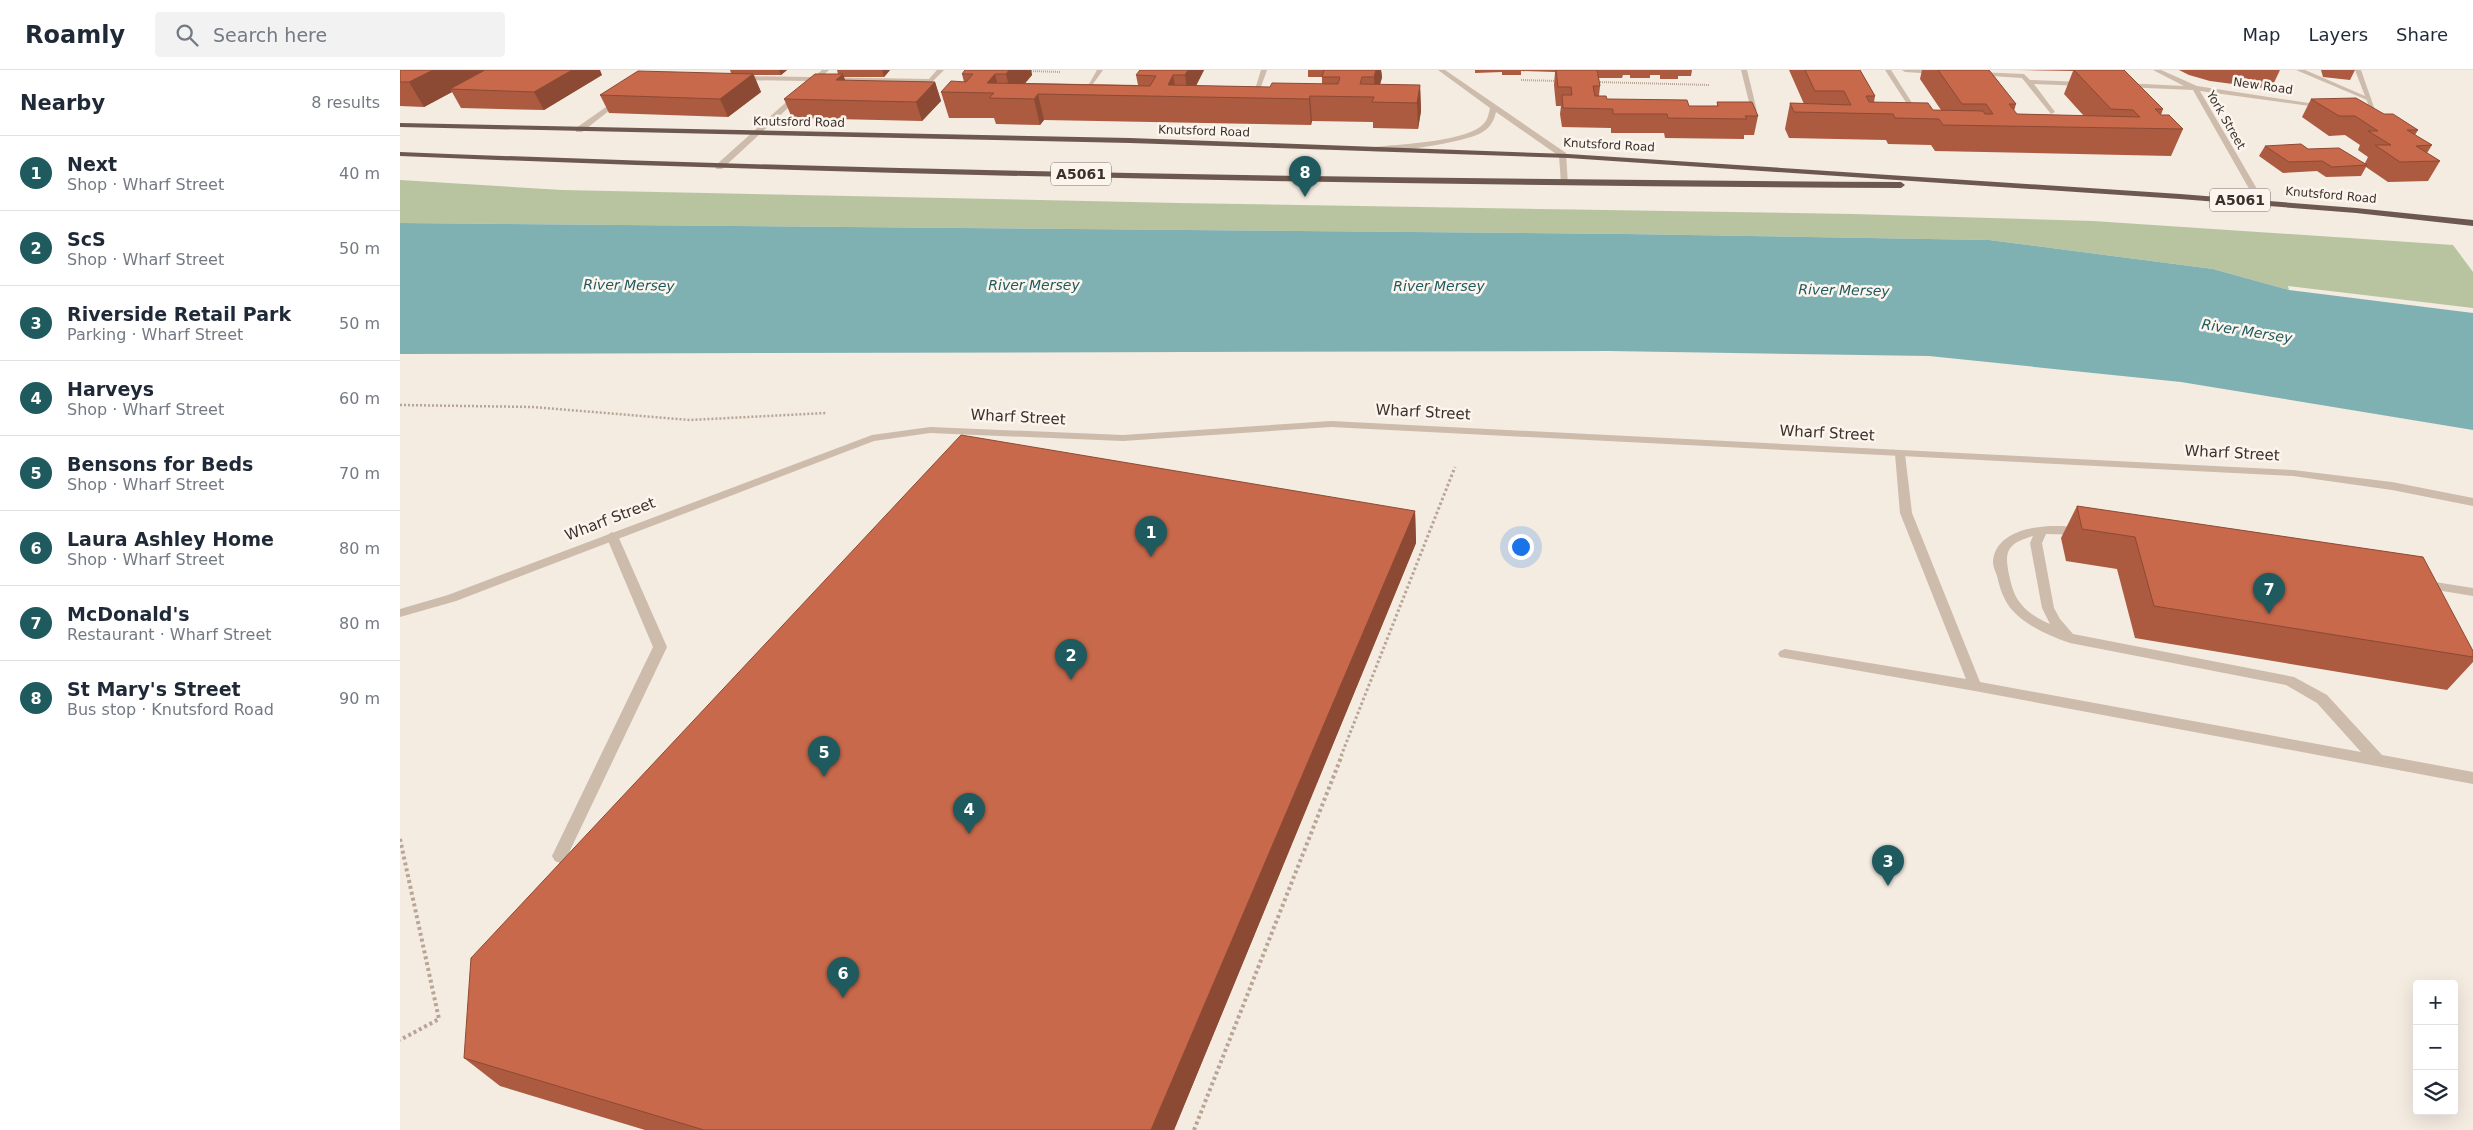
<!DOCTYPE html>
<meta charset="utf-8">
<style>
body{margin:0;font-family:"DejaVu Sans",sans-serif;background:#f2f2f3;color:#1f2937}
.controls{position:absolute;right:15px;bottom:15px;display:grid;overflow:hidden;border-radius:5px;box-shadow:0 5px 20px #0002}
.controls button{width:45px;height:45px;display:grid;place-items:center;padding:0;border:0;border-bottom:1px solid #e0e1e3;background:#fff;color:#1f2937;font:25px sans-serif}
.you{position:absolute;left:1120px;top:476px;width:18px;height:18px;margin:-12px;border:4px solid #fff;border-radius:50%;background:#1a73e8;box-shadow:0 0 0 8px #1a73e833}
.badge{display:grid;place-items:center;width:32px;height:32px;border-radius:50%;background:#1f5a5e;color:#fff;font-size:16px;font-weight:700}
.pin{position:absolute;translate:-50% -41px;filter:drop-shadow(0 1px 2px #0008)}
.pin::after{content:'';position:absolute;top:26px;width:18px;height:15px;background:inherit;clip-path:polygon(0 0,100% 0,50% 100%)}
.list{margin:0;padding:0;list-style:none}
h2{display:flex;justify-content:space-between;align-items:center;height:65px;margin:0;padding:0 20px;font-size:21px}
h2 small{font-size:16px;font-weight:400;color:#747a83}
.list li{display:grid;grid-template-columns:32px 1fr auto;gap:15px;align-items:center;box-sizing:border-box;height:75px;padding:0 20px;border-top:1px solid #e0e1e3}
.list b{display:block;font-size:19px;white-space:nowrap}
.list p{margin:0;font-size:16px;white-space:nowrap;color:#747a83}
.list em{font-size:16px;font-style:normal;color:#747a83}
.icon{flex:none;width:28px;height:28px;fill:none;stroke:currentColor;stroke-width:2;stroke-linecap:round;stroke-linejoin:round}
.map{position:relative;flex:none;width:2073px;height:1060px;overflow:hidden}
header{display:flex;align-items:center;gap:30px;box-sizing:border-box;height:70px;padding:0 25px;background:#fff;border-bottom:1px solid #e0e1e3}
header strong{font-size:24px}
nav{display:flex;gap:28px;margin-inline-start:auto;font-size:18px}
.search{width:350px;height:45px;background:#f2f2f3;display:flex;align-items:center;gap:12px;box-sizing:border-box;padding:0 18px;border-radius:5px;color:#747a83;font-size:19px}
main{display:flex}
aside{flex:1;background:#fff}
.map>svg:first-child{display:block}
</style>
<header>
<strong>Roamly</strong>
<div class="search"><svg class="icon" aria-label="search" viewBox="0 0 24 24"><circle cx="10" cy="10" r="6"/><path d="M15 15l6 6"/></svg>Search here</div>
<nav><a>Map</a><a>Layers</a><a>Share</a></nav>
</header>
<main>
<aside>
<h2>Nearby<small>8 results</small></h2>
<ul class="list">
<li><span class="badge">1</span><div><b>Next</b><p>Shop · Wharf Street</p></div><em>40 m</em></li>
<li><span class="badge">2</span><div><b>ScS</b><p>Shop · Wharf Street</p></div><em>50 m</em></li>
<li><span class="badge">3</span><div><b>Riverside Retail Park</b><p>Parking · Wharf Street</p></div><em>50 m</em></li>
<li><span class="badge">4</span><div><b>Harveys</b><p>Shop · Wharf Street</p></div><em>60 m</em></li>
<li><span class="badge">5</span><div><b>Bensons for Beds</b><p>Shop · Wharf Street</p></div><em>70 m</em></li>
<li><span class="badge">6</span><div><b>Laura Ashley Home</b><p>Shop · Wharf Street</p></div><em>80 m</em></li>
<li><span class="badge">7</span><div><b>McDonald's</b><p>Restaurant · Wharf Street</p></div><em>80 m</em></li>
<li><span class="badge">8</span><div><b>St Mary's Street</b><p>Bus stop · Knutsford Road</p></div><em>90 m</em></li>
</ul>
</aside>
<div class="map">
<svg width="2073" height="1060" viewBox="0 0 2073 1060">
<rect width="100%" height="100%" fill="#f4ebe1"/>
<!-- green -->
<polygon fill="#b8c4a0" points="0,110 162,120 778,133 1453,144 1693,151 2053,175 2073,202 2073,238 1888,216 1889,220 1813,199 1589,170 1226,164 0,153"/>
<!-- water -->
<polygon fill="#7fb0b2" points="0,153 1226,164 1589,170 1813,199 1889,220 2073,243 2073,360 1781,312 1529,286 1209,281 0,284"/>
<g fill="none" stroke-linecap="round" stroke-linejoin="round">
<!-- path-far3 -->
<g stroke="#b9a596" stroke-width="2" stroke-dasharray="1 1" stroke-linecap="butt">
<polyline points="629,1 660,2"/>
<polyline points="1121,10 1158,11"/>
<polyline points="1196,12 1310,15"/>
</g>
<!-- path-far2 -->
<polyline stroke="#b9a596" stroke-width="2.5" stroke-dasharray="2 2" stroke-linecap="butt" points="0,335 133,337 290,350 426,343"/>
<!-- path-far1 -->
<polyline stroke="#b9a596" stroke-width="3" stroke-dasharray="2.5 2.5" stroke-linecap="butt" points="941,686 1055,397"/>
<!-- path -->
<g stroke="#b9a596" stroke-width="4" stroke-dasharray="3 3" stroke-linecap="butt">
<polyline points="0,769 39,949 0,970"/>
<polyline points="794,1060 942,685"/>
</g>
<!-- service -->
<g fill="#cdbbac" fill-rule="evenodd">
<polygon points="537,0 544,0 531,13 340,10 337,8 340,6 529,9"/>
<polygon points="1896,0 1905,0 1972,29 1967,30"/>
<path d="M1500,381L1505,384L1512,443L1580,612L1961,682L1917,633L1886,615L1670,573C1651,567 1627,556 1613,541C1604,531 1600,519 1597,506C1596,502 1593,497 1593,492C1595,460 1638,455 1661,456C1669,457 1682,456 1687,462L1685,465L1646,464L1642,473L1654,538L1660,549L1673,564L1894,607L1927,625L1982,685L2073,702V714L1575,621L1380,587L1378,584L1380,581L1385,579L1566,609L1500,443L1495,384ZM1633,466L1630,473L1642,538L1650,554C1639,549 1628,543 1621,534C1615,527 1612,518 1610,509C1604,483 1605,474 1633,466Z"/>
<polygon points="212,462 218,466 267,577 165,791 160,793 155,791 152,786 253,577 206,466"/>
<polygon points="2022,510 2073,518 2073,526 2018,517 2016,514 2018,511"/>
</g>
<!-- minor -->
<g fill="#cdbbac" fill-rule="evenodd">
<polygon points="422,0 429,0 322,99 316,99 316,95"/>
<polygon points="697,0 703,0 693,14 689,14"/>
<polygon points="861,0 867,0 858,25 853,26"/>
<path d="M1038,0H1045L1166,83L1168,115L1161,113L1159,86L1096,42C1094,51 1090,58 1081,63C1062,73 993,83 972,81L971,79L975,77C999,74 1071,72 1085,52C1088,49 1089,42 1090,38Z"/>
<polygon points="1341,0 1347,0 1357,41 1351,40"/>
<polygon points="1485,0 1491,0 1514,36 1513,37 1509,37"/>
<polygon points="1502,0 1537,0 1540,2 1537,4 1505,2"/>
<polygon points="1753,0 1761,0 1797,16 1928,36 1925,38 1800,21 1864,131 1860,133 1856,131 1793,20 1723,17 1720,15 1723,13 1784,16"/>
<polygon points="1955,0 1961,0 1976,43 1960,41 1970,39"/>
<polygon points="1577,2 1624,4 1630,10 1683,12 1686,14 1683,16 1634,14 1655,42 1651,44 1622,8 1575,5 1574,4"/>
<polygon points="219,28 224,29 182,62 176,62 176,58"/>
<polygon points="931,351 1893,400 1992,412 2073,428 2073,436 1992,420 1893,406 931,357 723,371 530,363 474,371 56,531 0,547 0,539 48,525 472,365 530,357 723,365"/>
</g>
<!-- trunk -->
<g fill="#6c584f" fill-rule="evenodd">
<polygon points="0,53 730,68 1168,84 1780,124 1956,138 2073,150 2073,156 1956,143 1780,129 1168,88 730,73 0,57"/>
<path d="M0,82C500,102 1001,109 1501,112L1505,115L1501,118C1001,115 500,107 0,86Z"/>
</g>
</g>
<!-- wall -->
<g fill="#ac5a40">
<polygon points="0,0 202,5 144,40 61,38 52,22 24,37 0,36"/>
<polygon points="330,0 387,0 381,5 354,5 361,22 328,47 209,43 200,25 331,3"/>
<polygon points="437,0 490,0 484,7 444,7 445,11 535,12 541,31 522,51 392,48 384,29 438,4"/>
<polygon points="565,0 631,0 632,5 625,13 738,15 736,5 804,0 796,16 870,17 922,14 922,7 908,7 908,0 981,0 982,7 980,15 1020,15 1021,41 1018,59 973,58 973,52 912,51 911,55 644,50 640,55 596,54 594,48 549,48 541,22 564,12 562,4"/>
<polygon points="1075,0 1292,0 1291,6 1278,6 1278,9 1260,9 1260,5 1250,5 1250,8 1230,8 1230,5 1223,5 1222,8 1199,8 1200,16 1199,26 1207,29 1289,36 1317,36 1317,32 1358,46 1354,65 1344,65 1344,69 1265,68 1264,63 1211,63 1211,58 1162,57 1160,44 1161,36 1156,36 1154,15 1155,2 1121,1 1121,5 1102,5 1102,2 1075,3"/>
<polygon points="1389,0 1460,0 1475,26 1474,32 1533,40 1541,40 1520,9 1522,0 1589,0 1616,34 1614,41 1617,44 1684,46 1664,24 1673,1 1620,0 1724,0 1763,39 1761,45 1783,59 1771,86 1535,81 1531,75 1488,74 1486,70 1389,68 1385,59 1390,33 1404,34"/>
<polygon points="1779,0 1880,0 1871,19 1810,11 1789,5"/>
<polygon points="1921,0 1955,0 1950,10 1923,7"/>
<polygon points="1911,29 1984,44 2018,60 2015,65 2032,75 2027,83 2040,91 2028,111 1988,112 1966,97 1961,106 1926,107 1917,101 1883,103 1859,86 1865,76 1908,79 1965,93 1968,87 1958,80 1960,75 1945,65 1929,66 1902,47"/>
<polygon points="1677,436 2073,581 2073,592 2047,620 1735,568 1717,499 1666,491 1661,468"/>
<polygon points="1015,441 1016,473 774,1060 245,1060 100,1016 64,988"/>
</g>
<!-- shaded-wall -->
<g fill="#8c4a34">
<polygon points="33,0 93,0 50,19 52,22 24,37 9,12"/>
<polygon points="172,0 200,0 202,5 144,40 134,22"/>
<polygon points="379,0 387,0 381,5"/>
<polygon points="482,0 490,0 484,7"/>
<polygon points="609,0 631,0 632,5 612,29 606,4"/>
<polygon points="788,0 804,0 790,27 788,27 785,5"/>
<polygon points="976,0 981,0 982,7 975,32 974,7"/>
<polygon points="353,4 361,22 328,47 320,29"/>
<polygon points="443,4 449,22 436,10"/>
<polygon points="595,4 601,28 594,23 587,13"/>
<polygon points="773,5 777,27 768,15"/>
<polygon points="535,12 541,31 522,51 516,32"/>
<polygon points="1020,15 1021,41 1018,59 1017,33"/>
<polygon points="638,24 644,50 640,55 634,29"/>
<polygon points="910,26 912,51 911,55 909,29"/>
<polygon points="1015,441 1016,473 774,1060 751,1060"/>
</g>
<!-- building -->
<g fill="#c8694b" stroke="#8c4a34">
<polygon points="0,0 33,0 9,12 0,12"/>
<polygon points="85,0 172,0 134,22 50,19"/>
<polygon points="565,0 609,0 606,4 595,4 587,13 750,16 756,6 736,5 740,0 788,0 785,5 773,5 768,15 870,17 872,13 938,14 940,7 922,7 924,0 976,0 974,7 962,7 960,14 1020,15 1017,33 972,32 974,27 910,26 909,29 638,24 634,29 589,28 594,23 541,22 551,11 566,12 573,4 562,4"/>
<polygon points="1156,0 1197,0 1200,16 1193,16 1195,26 1206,26 1207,29 1287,30 1289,36 1318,36 1317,32 1352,32 1358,46 1345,46 1347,49 1268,48 1267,44 1213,44 1213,39 1163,38 1162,25 1172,25 1171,17 1158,17"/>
<polygon points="1405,0 1460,0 1475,26 1466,26 1469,32 1528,33 1533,40 1583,41 1585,44 1593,44 1586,34 1562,34 1538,0 1589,0 1616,34 1609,34 1617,44 1740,47 1733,40 1711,39 1674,0 1724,0 1763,39 1755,39 1761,45 1769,45 1783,59 1543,55 1539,49 1495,48 1493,44 1394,42 1390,33 1451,35 1444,21 1415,21"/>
<polygon points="238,1 353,4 320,29 200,25"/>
<polygon points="415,4 443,4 436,10 535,12 516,32 384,29"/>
<polygon points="1956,28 1984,44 1993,44 2018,60 2007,60 2032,75 2016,76 2040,91 2000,92 1975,75 1991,75 1968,61 1978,61 1955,46 1939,46 1911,29"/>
<polygon points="1901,74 1908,79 1939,78 1967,95 1932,97 1922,91 1889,92 1865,76"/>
<polygon points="561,365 1015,441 751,1060 304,1060 64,988 71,888"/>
<polygon points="1677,436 2023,487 2073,581 2073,587 1754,536 1735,467 1682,459"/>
</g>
<g text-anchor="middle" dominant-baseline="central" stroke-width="5" stroke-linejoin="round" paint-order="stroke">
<!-- far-street labels -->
<g font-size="12" fill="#3b302b" stroke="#fbf5ee">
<text transform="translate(1863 16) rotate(8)">New Road</text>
<text transform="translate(1826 50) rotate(60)">York Street</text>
<text transform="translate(399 52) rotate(1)">Knutsford Road</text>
<text transform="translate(804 61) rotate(2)">Knutsford Road</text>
<text transform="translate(1209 75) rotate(3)">Knutsford Road</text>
<text transform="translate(1931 125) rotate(5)">Knutsford Road</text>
</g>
<!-- shield labels -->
<g fill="#fbf5ee" stroke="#756b66" stroke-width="1">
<rect x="651" y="92.5" width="60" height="23" rx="4"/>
<rect x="1810" y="118.5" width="60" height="23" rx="4"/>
</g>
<g font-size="14" font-weight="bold" fill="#3b302b">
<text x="681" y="104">A5061</text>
<text x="1840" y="130">A5061</text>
</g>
<!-- far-water labels -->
<g font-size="14" font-style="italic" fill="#1f5a5e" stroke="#fbf5ee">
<text transform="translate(229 215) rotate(1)">River Mersey</text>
<text x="634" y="215">River Mersey</text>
<text x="1039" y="216">River Mersey</text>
<text transform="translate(1444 220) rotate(1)">River Mersey</text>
<text transform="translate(1847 261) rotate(9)">River Mersey</text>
</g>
<!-- street labels -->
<g font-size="15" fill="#3b302b" stroke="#fbf5ee">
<text transform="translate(1023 342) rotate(3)">Wharf Street</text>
<text transform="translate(618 347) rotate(3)">Wharf Street</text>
<text transform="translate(1427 363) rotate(3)">Wharf Street</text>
<text transform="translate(1832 383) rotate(3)">Wharf Street</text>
<text transform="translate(210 449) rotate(-21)">Wharf Street</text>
</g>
</g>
</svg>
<div class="controls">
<button>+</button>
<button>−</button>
<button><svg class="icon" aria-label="layers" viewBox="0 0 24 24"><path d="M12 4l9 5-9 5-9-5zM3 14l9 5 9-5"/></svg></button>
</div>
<div class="you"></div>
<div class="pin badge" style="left:751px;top:487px">1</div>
<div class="pin badge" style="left:671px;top:610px">2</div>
<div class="pin badge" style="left:1488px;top:816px">3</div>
<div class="pin badge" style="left:569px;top:764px">4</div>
<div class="pin badge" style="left:424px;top:707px">5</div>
<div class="pin badge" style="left:443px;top:928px">6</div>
<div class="pin badge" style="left:1869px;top:544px">7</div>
<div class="pin badge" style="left:905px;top:127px">8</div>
</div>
</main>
